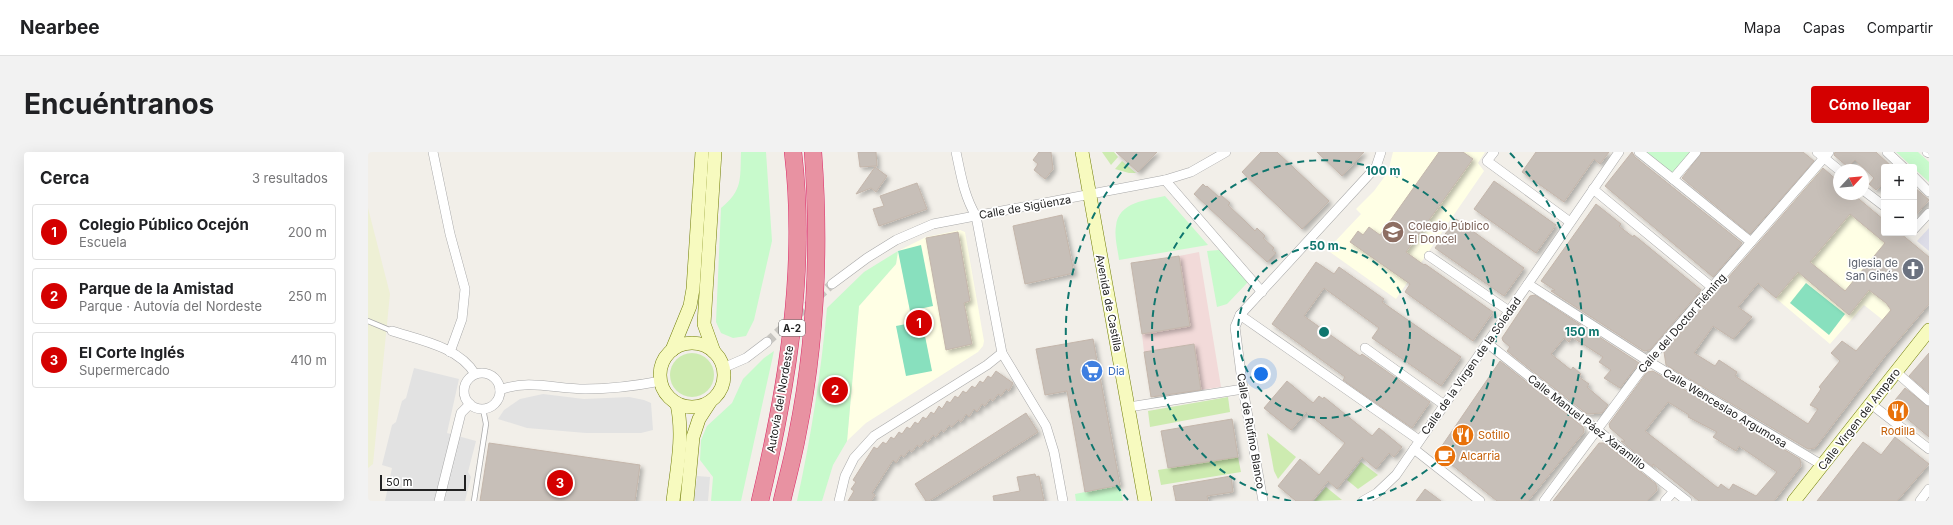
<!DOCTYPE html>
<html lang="es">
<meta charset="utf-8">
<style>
body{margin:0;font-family:Inter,sans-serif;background:#f2f2f2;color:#202124}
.controls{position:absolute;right:12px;top:12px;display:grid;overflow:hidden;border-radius:4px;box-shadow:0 4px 16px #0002}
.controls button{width:36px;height:36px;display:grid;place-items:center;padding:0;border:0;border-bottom:1px solid #e0e0e0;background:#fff;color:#202124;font:20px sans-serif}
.compass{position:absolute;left:1465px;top:12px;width:36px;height:36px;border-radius:50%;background:#fff;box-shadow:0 4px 16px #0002;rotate:64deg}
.scale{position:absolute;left:12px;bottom:10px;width:86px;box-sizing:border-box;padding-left:4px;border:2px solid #222;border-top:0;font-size:11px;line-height:14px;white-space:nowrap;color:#222;-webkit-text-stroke:3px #fff;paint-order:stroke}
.you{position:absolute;left:893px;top:222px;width:14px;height:14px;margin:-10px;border:3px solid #fff;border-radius:50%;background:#1a73e8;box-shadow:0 0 0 6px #1a73e833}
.badge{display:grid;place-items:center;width:26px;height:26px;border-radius:50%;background:#d40000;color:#fff;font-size:13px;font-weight:700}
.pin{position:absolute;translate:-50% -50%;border:2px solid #fff;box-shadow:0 1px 4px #0006}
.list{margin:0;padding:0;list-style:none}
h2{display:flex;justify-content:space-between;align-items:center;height:52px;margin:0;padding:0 16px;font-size:17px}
h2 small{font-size:13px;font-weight:400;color:#757577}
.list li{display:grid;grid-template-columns:26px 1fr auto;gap:12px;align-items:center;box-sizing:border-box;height:56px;margin:0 8px 8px;padding:0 8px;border:1px solid #e0e0e0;border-radius:4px}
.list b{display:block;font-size:15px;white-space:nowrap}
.list p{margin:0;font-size:13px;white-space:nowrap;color:#757577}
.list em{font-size:13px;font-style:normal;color:#757577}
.map{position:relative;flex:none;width:1561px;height:349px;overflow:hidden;border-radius:4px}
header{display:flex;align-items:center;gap:24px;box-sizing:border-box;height:56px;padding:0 20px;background:#fff;border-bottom:1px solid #e0e0e0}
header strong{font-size:19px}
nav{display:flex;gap:22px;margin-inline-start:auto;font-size:14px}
.intro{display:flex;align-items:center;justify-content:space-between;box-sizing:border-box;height:96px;padding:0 24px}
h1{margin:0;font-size:28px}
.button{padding:10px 18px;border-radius:4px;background:#d40000;color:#fff;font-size:14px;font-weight:700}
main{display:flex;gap:24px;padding:0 24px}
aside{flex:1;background:#fff;border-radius:4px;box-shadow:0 4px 16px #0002}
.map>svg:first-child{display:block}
</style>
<header>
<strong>Nearbee</strong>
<nav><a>Mapa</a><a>Capas</a><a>Compartir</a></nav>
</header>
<div class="intro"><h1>Encuéntranos</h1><a class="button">Cómo llegar</a></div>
<main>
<aside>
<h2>Cerca<small>3 resultados</small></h2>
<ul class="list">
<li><span class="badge">1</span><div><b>Colegio Público Ocejón</b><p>Escuela</p></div><em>200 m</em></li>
<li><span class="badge">2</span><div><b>Parque de la Amistad</b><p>Parque · Autovía del Nordeste</p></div><em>250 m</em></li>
<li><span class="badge">3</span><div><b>El Corte Inglés</b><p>Supermercado</p></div><em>410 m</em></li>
</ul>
</aside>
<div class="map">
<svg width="1561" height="349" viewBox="0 0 1561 349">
<defs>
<filter id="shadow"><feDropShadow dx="3" dy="3" stdDeviation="2" flood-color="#0004"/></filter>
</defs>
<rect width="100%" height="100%" fill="#f2efe9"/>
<!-- commercial -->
<polygon fill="#f2dad9" points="831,100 853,235 833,238 826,192 776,200 774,182 822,174 811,104"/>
<!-- education -->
<g fill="#ffffe5">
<polygon points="1025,0 1117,0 1110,11 1116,19 1028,147 959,98 993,62 988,57 1006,39 1020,20"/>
<polygon points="1454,16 1471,30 1471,42 1485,42 1516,68 1516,81 1532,81 1501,138 1544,172 1535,184 1496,153 1462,192 1371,115"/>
<polygon points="592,78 597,80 616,189 615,194 610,200 498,271 479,289 491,154 528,112 530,99 558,85"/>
</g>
<!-- farmland -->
<polygon fill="#eef0d5" points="0,56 22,142 5,312 0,316"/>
<!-- grass -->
<g fill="#cdebb0">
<polygon points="734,0 746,0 750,5 743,13"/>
<polygon points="754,9 768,21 761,21 747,17"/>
<circle cx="324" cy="223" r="22"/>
<polygon points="860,245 862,260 782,275 780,259"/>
<polygon points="899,281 928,305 910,327 906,319"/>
<polygon points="870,305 873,320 793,333 790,318"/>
<polygon points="993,310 1010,323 990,337 979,328"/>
<polygon points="958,335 974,348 946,349"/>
</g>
<!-- park -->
<g fill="#c8facc">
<path d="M373,0H398L404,89L386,168L378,184L365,186L353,181L348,170L353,56C375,38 372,27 373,0Z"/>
<polygon points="1271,0 1328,0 1305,27"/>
<polygon points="1528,0 1550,0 1561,10 1561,30"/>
<path d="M797,44L840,93L751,108C750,98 746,85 748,74C750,50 779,48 797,44Z"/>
<polygon points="851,98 880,130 859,152 849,155 839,99"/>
<path d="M530,99L528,112L491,154L479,289L465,313L454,349H429C443,285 453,221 459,156L496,120Z"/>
<polygon points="406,199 373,349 343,349 345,325 332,308 333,288 339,274 364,251 375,227 396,206"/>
<polygon points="752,333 755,349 708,349 707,342"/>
</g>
<!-- pitch -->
<g fill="#88e0be">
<polygon points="553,93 565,154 542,159 530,99"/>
<polygon points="1438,131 1477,162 1461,183 1422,151"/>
<polygon points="554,169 564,219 538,224 528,174"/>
</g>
<!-- parking -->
<g fill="#e2e2e2">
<polygon points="46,216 91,227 79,281 108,289 100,320 103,325 97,349 17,349 24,316 14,313 24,273 28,270 34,249 38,246"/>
<polygon points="175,242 216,247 261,245 276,248 283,251 285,278 273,281 218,281 159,276 130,267 136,258 152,247"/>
<polygon points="329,324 342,325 340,349 326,349"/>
</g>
<!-- plaza -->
<polygon fill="#dddde8" points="1561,76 1561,99 1549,89"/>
<!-- building -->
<g fill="#c7bfb8" stroke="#c4b6ab" fill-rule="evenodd" filter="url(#shadow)">
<polygon points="490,0 508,0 509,14 492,15"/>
<polygon points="671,0 683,0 685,17 677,27 666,18 670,12 665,8"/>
<polygon points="748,0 789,0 770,20"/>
<polygon points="893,0 909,0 961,49 934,77 874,20"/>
<polygon points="949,0 996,0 974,24"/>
<polygon points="1071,0 1095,0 1105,7 1038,100 1056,113 1057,112 1125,160 1105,189 1037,140 1042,132 982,90 990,79 995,83 1001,75 1012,83"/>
<polygon points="1168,0 1241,0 1232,12 1226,7 1196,50 1154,20"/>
<polygon points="1264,0 1267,5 1374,91 1345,125 1237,34"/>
<polygon points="1334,0 1435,0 1446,9 1382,82 1314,26"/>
<polygon points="1467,0 1508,0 1524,15 1516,15 1516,35 1514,33 1508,38 1501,32 1506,26 1487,8 1480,15 1466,3"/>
<polygon points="507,15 519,24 508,40 503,36 488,42"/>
<path d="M1455,16L1471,30V42H1485L1516,68V81H1532L1561,105V152L1517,204L1447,296L1440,297L1298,213L1296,200ZM1482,62L1517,91L1477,139L1442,110ZM1430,120L1481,163L1501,138L1518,151L1523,158L1488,199L1474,189L1463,201L1472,209L1451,235L1453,237L1442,253L1450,257L1440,272L1367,224L1369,220L1351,208L1347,214L1326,201L1345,174L1365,187L1384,165L1370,155L1390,131L1408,146Z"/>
<polygon points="1126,29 1188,73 1168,101 1106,57"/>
<polygon points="549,31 559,57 511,74 505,57 516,54 512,44"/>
<polygon points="835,32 838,35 839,34 851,45 853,43 862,51 860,53 877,69 887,79 889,76 897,84 895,86 906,96 904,98 908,101 899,110 826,42"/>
<polygon points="1546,35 1561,48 1546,65"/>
<polygon points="1228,52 1253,72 1251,74 1265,85 1266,83 1333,138 1282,198 1276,199 1183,139 1187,138 1173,129"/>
<polygon points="694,63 706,121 657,132 645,74"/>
<polygon points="1088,67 1156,116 1136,144 1067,96"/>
<polygon points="590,80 602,149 596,151 604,192 578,198 558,86"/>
<polygon points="811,104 822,174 774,182 763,111"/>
<polygon points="948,110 966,122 971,115 1016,147 1014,150 1093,205 1073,234 1004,186 1011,176 956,136 936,164 992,204 994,202 1062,250 1044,276 975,228 977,225 904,172"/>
<polygon points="1167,143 1271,211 1252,236 1236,226 1243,218 1231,210 1235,205 1204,185 1201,190 1196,186 1183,202 1203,218 1205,215 1213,222 1211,225 1221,232 1219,235 1240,253 1234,261 1219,262 1139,199 1142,195 1135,189 1134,186 1162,144"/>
<polygon points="725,187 752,333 717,340 699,239 677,243 668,197"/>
<polygon points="826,192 833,238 783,245 776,200"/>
<polygon points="1561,201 1561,241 1541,224"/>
<polygon points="1132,209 1215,275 1216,280 1160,349 1129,349 1069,301"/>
<polygon points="628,219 645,231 641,239 638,237 633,244 630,242 625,249 622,247 617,254 614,252 609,260 606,257 601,265 598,262 593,270 590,268 584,275 581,273 576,280 573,278 568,285 565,283 560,290 557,288 552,295 549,293 544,300 541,298 536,305 533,303 528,311 525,308 504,341 507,343 503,349 480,349 486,339 483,337 488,330 485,328 506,295 509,297 515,290 518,292 523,285 526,287 531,280 534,282 539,275 542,277 547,270 550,272 555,265 558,267 563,260 566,262 571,254 574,257 579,249 582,251 587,244 590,246 595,239 598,241 604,234 607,236 612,229 615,231 620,224 623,226"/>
<path d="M1285,219L1432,307L1433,314L1406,349H1331L1285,312V315L1253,289H1257L1242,276L1241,272L1279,220ZM1300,250L1321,263L1320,265L1349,280L1345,285L1368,299L1371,294L1409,320L1388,344L1365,332L1361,338L1353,332L1350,336L1277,279Z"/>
<polygon points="919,229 945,251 951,244 955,247 956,245 1004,284 1011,276 1034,295 1026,305 1021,301 1008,317 994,305 969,337 960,329 944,349 928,349 910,334 932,307 951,323 977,291 938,260 923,278 896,256"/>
<polygon points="1537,236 1561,255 1561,285 1523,253"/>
<polygon points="658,261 670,280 561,349 558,349 547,332"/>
<polygon points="864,267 870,305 800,316 793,279"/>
<polygon points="1527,285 1561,312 1529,349 1449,349 1495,290 1513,303"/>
<polygon points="121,291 272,313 267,349 112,349"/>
<polygon points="1231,291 1236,291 1288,332 1289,338 1279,349 1185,349"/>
<polygon points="667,322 668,325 671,324 676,349 626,349 625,344 652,339 649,325"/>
<polygon points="863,324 865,340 839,344 840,349 808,349 805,334"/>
<polygon points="1057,337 1073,349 1048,349"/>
</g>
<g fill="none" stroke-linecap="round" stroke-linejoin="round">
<!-- street-tunnel -->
<polyline stroke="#c8c6c1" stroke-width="9" stroke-dasharray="9 4.5" stroke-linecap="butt" points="399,190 464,132"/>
<!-- lane casing -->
<g stroke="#a9a9a9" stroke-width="6">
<g id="lane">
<polyline points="0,169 24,179"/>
<polyline points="106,349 118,272 115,257"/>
</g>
</g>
<!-- street casing -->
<g stroke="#a9a9a9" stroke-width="10">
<g id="street">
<polyline points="65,0 82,82 97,137 94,167 82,200"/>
<path d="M588,0C593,23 596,44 608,64L634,201L678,274L686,300L695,349"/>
<polyline points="1126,0 1119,9 1202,70"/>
<polyline points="1271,0 1305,27 1328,0"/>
<polyline points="1449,0 1471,18"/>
<polyline points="1519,0 1535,15"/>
<polyline points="1559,0 1561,1"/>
<polyline points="1546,25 1561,40"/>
<polyline points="1305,27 1383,90"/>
<polyline points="797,28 894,140"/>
<polyline points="1225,37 1345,136"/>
<polyline points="1495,38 1516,54"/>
<polyline points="1546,77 1561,61"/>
<polyline points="1061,104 1141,159"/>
<polyline points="464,132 499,106 528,88 565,72 797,28 823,20 858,0"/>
<polyline points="1160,132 1280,209 1454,313"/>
<polyline points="872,163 1051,288"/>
<path d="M24,179C52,188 91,195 107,222"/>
<polyline points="1119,191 1319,349"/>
<polyline points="997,196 1075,252"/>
<polyline points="355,216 378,206 399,190"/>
<polyline points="1528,220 1561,249"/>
<circle cx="114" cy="239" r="18"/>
<path d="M132,238C160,227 188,237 217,237C243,237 267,234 293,229"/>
<polyline points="1503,252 1561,297"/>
<polyline points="761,255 875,237"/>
<polyline points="1046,297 1112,349"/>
<polyline points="71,349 93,261 102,252"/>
<polyline points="471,349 477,324 486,306 506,284 619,213 634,201"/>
<polyline points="895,349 875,237 867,175 872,163 1008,15 1013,0"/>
<polyline points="995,349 1009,341 1028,323 1251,0"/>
<polyline points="1176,349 1280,209 1461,0"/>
<polyline points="1297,349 1306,339"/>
<polyline points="1552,349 1561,337"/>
</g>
</g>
<!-- secondary casing -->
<g stroke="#707d05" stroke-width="14">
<g id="secondary">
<polyline points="714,0 777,349"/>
<circle cx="324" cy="223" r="32"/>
<polyline points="304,198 322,154 325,137 334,0"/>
<polyline points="346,200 336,172 347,0"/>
<path d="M305,349C309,316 316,284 309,252"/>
<polyline points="319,349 325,285 331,267 342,250"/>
<polyline points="1426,349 1561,178"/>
</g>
</g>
<!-- highway casing -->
<g stroke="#dc2a67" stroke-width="18">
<g id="highway">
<path d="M392,349C419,235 439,117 425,0"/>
<path d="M414,349C419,327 425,306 429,284C448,191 452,94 445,0"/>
</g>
</g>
<!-- lane -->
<use href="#lane" stroke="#fff" stroke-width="4.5"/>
<!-- street -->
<use href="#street" stroke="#fff" stroke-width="9"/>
<!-- secondary -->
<use href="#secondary" stroke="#f7fabf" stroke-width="13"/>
<!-- highway -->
<use href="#highway" stroke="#e892a2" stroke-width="17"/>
</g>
<!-- distance rings -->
<g fill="none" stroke="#0f766e" stroke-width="2" stroke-dasharray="7 5">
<circle cx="956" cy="180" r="86"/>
<path d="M923 349A172 172 0 1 1 989 349"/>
<path d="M760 348A258 258 0 0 1 770 1M1142 1A258 258 0 0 1 1152 348"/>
</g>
<!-- icons -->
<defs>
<g id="school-disc" transform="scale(1.15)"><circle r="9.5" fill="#8d6e63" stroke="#fff"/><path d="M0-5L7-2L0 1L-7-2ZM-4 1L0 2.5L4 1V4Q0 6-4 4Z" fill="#fff"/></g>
<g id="church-disc" transform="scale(1.15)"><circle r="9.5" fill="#6b7280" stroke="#fff"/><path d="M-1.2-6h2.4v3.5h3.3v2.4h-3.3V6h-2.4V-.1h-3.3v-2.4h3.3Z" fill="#fff"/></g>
<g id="supermarket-disc" transform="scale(1.15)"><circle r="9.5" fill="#3f7fe0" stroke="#fff"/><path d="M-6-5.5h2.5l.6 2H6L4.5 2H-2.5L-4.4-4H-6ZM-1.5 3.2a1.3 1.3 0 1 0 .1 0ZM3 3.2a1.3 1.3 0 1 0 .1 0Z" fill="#fff"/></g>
<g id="restaurant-disc" transform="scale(1.15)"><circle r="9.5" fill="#e8710a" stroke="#fff"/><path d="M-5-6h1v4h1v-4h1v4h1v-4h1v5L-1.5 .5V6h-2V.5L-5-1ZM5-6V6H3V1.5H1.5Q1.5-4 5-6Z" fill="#fff"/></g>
<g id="cafe-disc" transform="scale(1.15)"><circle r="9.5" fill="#e8710a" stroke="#fff"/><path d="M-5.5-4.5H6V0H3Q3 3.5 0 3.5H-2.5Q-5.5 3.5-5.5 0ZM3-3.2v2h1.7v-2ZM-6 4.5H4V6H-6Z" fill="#fff"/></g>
</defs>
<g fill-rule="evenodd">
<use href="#school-disc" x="1025" y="80"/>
<use href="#church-disc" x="1545" y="117"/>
<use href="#supermarket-disc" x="724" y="219"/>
<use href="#restaurant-disc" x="1530" y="259"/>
<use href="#restaurant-disc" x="1095" y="283"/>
<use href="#cafe-disc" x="1077" y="304"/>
</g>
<g text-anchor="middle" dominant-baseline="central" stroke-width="3.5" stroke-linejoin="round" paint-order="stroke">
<!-- shield labels -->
<rect fill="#fff" stroke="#646464" stroke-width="1" x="411" y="168" width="26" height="16" rx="3"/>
<g font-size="10" font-weight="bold" fill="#222">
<text x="424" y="176">A-2</text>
</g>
<!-- street labels -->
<g font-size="11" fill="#222" stroke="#fff">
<text transform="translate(657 55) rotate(-10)">Calle de Sigüenza</text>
<text transform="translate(741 151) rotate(79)">Avenida de Castilla</text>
<text transform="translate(1314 171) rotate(-49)">Calle del Doctor Fléming</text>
<text transform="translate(1103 214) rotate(-55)">Calle de la Virgen de la Soledad</text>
<text transform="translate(412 247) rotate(-80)">Autovía del Nordeste</text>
<text transform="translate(1357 256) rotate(31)">Calle Wenceslao Argumosa</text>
<text transform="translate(1491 267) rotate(-52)">Calle Virgen del Amparo</text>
<text transform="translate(1219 270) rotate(38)">Calle Manuel Páez Xaramillo</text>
<text transform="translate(883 279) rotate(80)">Calle de Rufino Blanco</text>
</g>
<!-- education labels -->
<g font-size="11" fill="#785e54" stroke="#fff" text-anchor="start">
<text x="1040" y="74">Colegio Público<tspan x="1040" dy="13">El Doncel</tspan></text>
</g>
<!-- worship labels -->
<g font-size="11" fill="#5b616d" stroke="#fff" text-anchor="end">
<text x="1530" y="111">Iglesia de<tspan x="1530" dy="13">San Ginés</tspan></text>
</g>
<!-- shop labels -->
<g font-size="11" fill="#366cbe" stroke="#fff" text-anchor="start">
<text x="740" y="219">Dia</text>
</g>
<!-- food labels -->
<g font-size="11" fill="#c56008" stroke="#fff" text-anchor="start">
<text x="1530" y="279" text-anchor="middle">Rodilla</text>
<text x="1110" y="283">Sotillo</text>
<text x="1092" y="304">Alcarria</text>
</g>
</g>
<circle cx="956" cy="180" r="6" fill="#0f766e" stroke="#fff" stroke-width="2"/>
<g font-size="12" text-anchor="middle" font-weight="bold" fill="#0f766e" stroke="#fff" stroke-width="3.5" stroke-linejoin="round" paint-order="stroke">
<text x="1015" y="23">100 m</text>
<text x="956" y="98">50 m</text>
<text x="1214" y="184">150 m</text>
</g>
</svg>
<div class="controls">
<button>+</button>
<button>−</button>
</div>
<svg class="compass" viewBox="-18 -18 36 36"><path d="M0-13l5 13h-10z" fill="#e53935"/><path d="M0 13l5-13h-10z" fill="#757577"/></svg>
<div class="scale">50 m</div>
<div class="you"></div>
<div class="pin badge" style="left:551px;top:171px">1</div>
<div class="pin badge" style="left:467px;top:238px">2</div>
<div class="pin badge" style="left:192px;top:331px">3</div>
</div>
</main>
